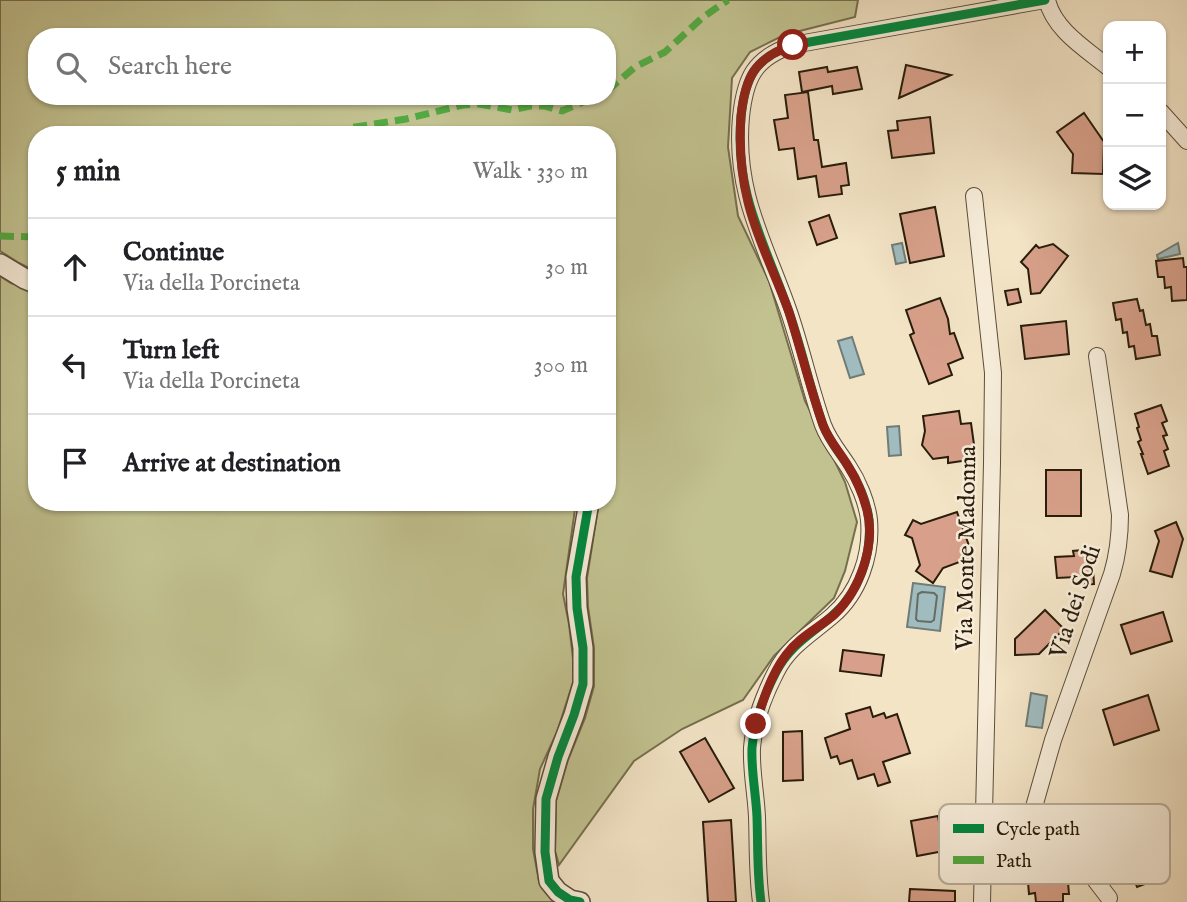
<!DOCTYPE html>
<meta charset="utf-8">
<style>
body{margin:0;font-family:"IM FELL English",serif;background:#f2f2f2;color:#202124}
.controls{position:absolute;right:21px;top:21px;display:grid;overflow:hidden;border-radius:14px;box-shadow:0 2px 5px #0004}
.controls button{width:63px;height:63px;display:grid;place-items:center;padding:0;border:0;border-bottom:2px solid #e0e0e0;background:#fff;color:#202124;font:35px sans-serif}
.stop{position:absolute;width:21px;height:21px;margin:-16px;border:5px solid #8f2418;border-radius:50%;background:#fff}
.stop.end{background:#8f2418;border-color:#fff;box-shadow:0 2px 7px #0008}
.list{margin:0;padding:0;list-style:none}
h2{display:flex;justify-content:space-between;align-items:center;height:91px;margin:0;padding:0 28px;font-size:30px}
h2 small{font-size:23px;font-weight:400;color:#757577}
.list li{display:grid;grid-template-columns:46px 1fr auto;gap:21px;align-items:center;box-sizing:border-box;height:98px;padding:0 28px;border-top:2px solid #e0e0e0}
.list b{display:block;font-size:26px;white-space:nowrap}
.list p{margin:0;font-size:23px;white-space:nowrap;color:#757577}
.list em{font-size:23px;font-style:normal;color:#757577}
.icon{flex:none;width:38px;height:38px;fill:none;stroke:currentColor;stroke-width:2;stroke-linecap:round;stroke-linejoin:round}
.map{position:relative;flex:none;width:1187px;height:902px;overflow:hidden}
.search{position:absolute;background:#fff;box-shadow:0 2px 5px #0004;left:28px;top:28px;width:588px;height:77px;display:flex;align-items:center;gap:18px;box-sizing:border-box;padding:0 24px;border-radius:28px;color:#757577;font-size:26px}
.panel{position:absolute;background:#fff;box-shadow:0 2px 5px #0004;left:28px;top:126px;width:588px;height:385px;border-radius:28px}
.map>svg:first-child{display:block}
</style>
<div class="map">
<svg width="1187" height="902" viewBox="0 0 1187 902">
<rect width="100%" height="100%" fill="#f3e4c6"/>
<filter id="stains"><feTurbulence type="fractalNoise" baseFrequency=".00286" numOctaves="4"/><feColorMatrix values="0 0 0 0 .2 0 0 0 0 .09 0 0 0 0 .02 0 0 0 .5 -.17"/></filter>
<radialGradient id="worn" r=".72"><stop offset=".6" stop-color="#630" stop-opacity="0"/><stop offset="1" stop-color="#630" stop-opacity=".3"/></radialGradient>
<!-- green -->
<g fill="#c2c290" stroke="#756f4d" stroke-width="2" fill-rule="evenodd">
<path d="M0,0H858L855,17L784,35L750,52L732,78L728,147L738,216L769,281L805,401L845,482L857,522L845,571L834,598L774,656L743,700L682,729L634,761L559,865L555,851L556,801L568,760L585,718L594,686V648L588,607L587,578L599,502H607V135H37V272L19,263L0,251ZM37,37H607V96H37Z"/>
<polygon points="0,276 11,283 37,291 37,502 576,502 563,594 569,624 575,676 557,732 540,769 533,809 533,849 539,881 557,902 0,902"/>
</g>
<!-- water -->
<g fill="#a0bcbf" stroke="#707c77" stroke-width="2">
<polygon points="902,243 906,262 896,264 892,245"/>
<polygon points="1178,243 1180,254 1158,259 1157,255"/>
<polygon points="852,337 864,374 850,378 838,341"/>
<polygon points="899,426 901,455 889,456 887,427"/>
<polygon points="913,583 945,587 940,631 907,627"/>
<polygon points="1031,693 1047,696 1042,728 1026,726"/>
</g>
<g fill="none" stroke-linecap="round" stroke-linejoin="round">
<!-- shore -->
<polygon stroke="#646c64" stroke-width="2" points="922,592 934,593 937,596 934,620 931,622 918,621 916,619 918,594"/>
</g>
<!-- building -->
<g fill="#d8a08a" stroke="#281c0a" stroke-width="2">
<polygon points="906,65 951,75 899,98"/>
<polygon points="827,67 828,72 857,67 862,89 833,94 832,86 802,92 799,72"/>
<polygon points="808,92 814,140 818,140 822,167 846,163 849,185 841,186 842,194 819,197 816,176 798,179 794,148 779,150 774,120 788,118 785,95"/>
<polygon points="1084,113 1104,142 1103,174 1072,173 1073,154 1057,132"/>
<polygon points="930,117 934,153 892,158 888,131 898,130 897,121"/>
<polygon points="935,207 944,256 910,263 900,214"/>
<polygon points="829,215 837,238 817,245 809,222"/>
<polygon points="1053,244 1068,256 1040,293 1031,294 1028,269 1021,262 1036,245 1039,248"/>
<polygon points="1183,258 1184,267 1187,267 1187,300 1172,301 1171,287 1165,288 1164,277 1158,277 1156,261"/>
<polygon points="1018,289 1021,302 1008,305 1005,291"/>
<polygon points="940,298 948,319 950,334 954,333 963,358 948,364 952,375 929,384 910,335 914,333 906,310"/>
<polygon points="1137,299 1140,311 1143,310 1146,325 1150,324 1152,336 1157,336 1160,355 1136,359 1134,346 1129,347 1127,332 1123,333 1121,319 1116,320 1113,303"/>
<polygon points="1066,321 1069,354 1025,359 1021,326"/>
<polygon points="1161,405 1167,421 1162,423 1167,435 1163,436 1168,449 1164,451 1169,466 1148,474 1141,454 1143,454 1138,442 1141,440 1137,428 1139,427 1135,414"/>
<polygon points="959,411 961,424 971,423 976,459 948,463 948,457 933,459 922,445 925,431 923,416"/>
<rect x="1046" y="470" width="35" height="46"/>
<polygon points="957,512 973,557 943,568 933,583 916,571 920,565 912,538 905,535 913,520 921,524"/>
<polygon points="1176,522 1183,539 1172,577 1150,571 1159,541 1155,531"/>
<polygon points="1092,549 1094,584 1076,585 1076,577 1057,578 1055,557 1074,556 1073,551"/>
<polygon points="1045,610 1064,629 1039,654 1015,655 1015,639"/>
<polygon points="1163,612 1172,641 1131,654 1121,625"/>
<polygon points="843,650 884,655 881,676 840,671"/>
<polygon points="1148,695 1159,730 1114,745 1103,710"/>
<polygon points="870,707 873,717 884,713 886,718 897,714 910,753 883,762 890,782 878,786 874,774 858,779 852,760 840,764 837,756 831,758 825,738 850,729 846,714"/>
<polygon points="802,731 803,780 783,781 783,732"/>
<polygon points="705,738 734,788 709,802 680,752"/>
<polygon points="938,816 944,851 917,856 911,821"/>
<polygon points="731,820 736,902 708,902 703,822"/>
<polygon points="1150,840 1164,877 1137,887 1123,849"/>
<polygon points="1064,858 1066,860 1069,894 1063,894 1063,902 1036,902 1035,893 1029,894 1027,871 1036,870 1035,860"/>
<polygon points="910,889 955,891 955,902 909,902"/>
</g>
<g fill="none" stroke-linecap="round" stroke-linejoin="round">
<!-- minor casing -->
<g stroke="#5b4e39" stroke-width="18">
<g id="minor">
<path d="M1047,0C1054,30 1086,49 1108,67"/>
<polyline points="1161,112 1187,141"/>
<polyline points="974,196 993,373 992,463 982,902"/>
<path d="M1032,814L1053,740L1112,574C1118,554 1120,535 1120,515L1097,356"/>
<path d="M984,820L1032,814C1064,836 1085,867 1109,898"/>
<path d="M761,902C757,873 758,846 757,817C756,794 751,771 752,748C754,721 764,695 776,672C789,646 811,634 832,616C859,593 872,555 869,520C867,502 858,481 848,466C839,452 829,441 823,425C810,388 802,350 789,312C765,243 734,193 741,117C745,78 754,58 793,45L1045,0"/>
</g>
</g>
<!-- tertiary casing -->
<g stroke="#5b4e39" stroke-width="22">
<g id="tertiary">
<polyline points="0,264 25,279 37,284"/>
<polyline points="580,902 570,900 558,892 549,881 545,852 546,799 558,757 574,715 583,684 583,648 577,608 576,577 589,502"/>
</g>
</g>
<!-- minor -->
<use href="#minor" stroke="#f7edda" stroke-width="16"/>
<!-- tertiary -->
<use href="#tertiary" stroke="#f7edda" stroke-width="19"/>
<!-- quiet -->
<g stroke="#53a941" stroke-width="7" stroke-dasharray="14 7" stroke-linecap="butt">
<polyline points="607,91 635,67 665,52 702,18 728,0"/>
<polyline points="334,135 349,128 406,119 463,105 479,104 512,110 530,106 544,106 562,111 597,96"/>
<polyline points="0,236 37,237"/>
</g>
<!-- cycleway casing -->
<g stroke="#f7edda" stroke-width="13">
<g id="cycleway">
<polyline points="580,902 570,900 558,892 549,881 545,852 546,799 558,757 574,715 583,684 583,648 577,608 576,577 589,502"/>
<path d="M761,902C757,873 758,846 757,817C756,794 751,771 752,748C754,721 764,695 776,672C789,646 811,634 832,616C859,593 872,555 869,520C867,502 858,481 848,466C839,452 829,441 823,425C810,388 802,350 789,312C765,243 734,193 741,117C745,78 754,58 793,45L1045,0"/>
</g>
</g>
<!-- cycleway -->
<use href="#cycleway" stroke="#00873e" stroke-width="9"/>
</g>
<g fill="none" stroke-linecap="round" stroke-linejoin="round">
<!-- route -->
<path stroke="#8f2418" stroke-width="9" d="M756,724C763,700 771,675 786,655C799,637 819,628 835,614C860,590 876,545 867,510C863,495 857,480 848,466C840,452 829,441 823,425C810,388 801,350 789,312C776,275 757,240 748,202C741,174 739,145 741,116C745,78 754,58 793,45"/>
</g>
<g text-anchor="middle" dominant-baseline="central" stroke-width="5" stroke-linejoin="round" paint-order="stroke">
<!-- street labels -->
<g font-size="24" fill="#281c0a" stroke="#f7edda">
<text transform="translate(967 548) rotate(-89)">Via Monte Madonna</text>
<text transform="translate(1076 602) rotate(-72)">Via dei Sodi</text>
</g>
</g>
<!-- legend -->
<rect x="939" y="804" width="231" height="80" rx="10" fill="#f7edda" stroke="#b9ae9c" stroke-width="2"/>
<rect x="953" y="824" width="31" height="9" fill="#00873e"/>
<rect x="953" y="856" width="31" height="8" fill="#53a941"/>
<g font-size="19" fill="#281c0a">
<text x="996" y="835">Cycle path</text>
<text x="996" y="867">Path</text>
</g>
<rect width="100%" height="100%" filter="url(#stains)"/>
<rect width="100%" height="100%" fill="url(#worn)"/>
</svg>
<div class="controls">
<button>+</button>
<button>−</button>
<button><svg class="icon" aria-label="layers" viewBox="0 0 24 24"><path d="M12 4l9 5-9 5-9-5zM3 14l9 5 9-5"/></svg></button>
</div>
<div class="stop" style="left:793px;top:45px"></div>
<div class="stop end" style="left:756px;top:724px"></div>
<div class="search"><svg class="icon" aria-label="search" viewBox="0 0 24 24"><circle cx="10" cy="10" r="6"/><path d="M15 15l6 6"/></svg>Search here</div>
<section class="panel">
<h2>5 min<small>Walk · 330 m</small></h2>
<ul class="list">
<li><svg class="icon" aria-label="ahead" viewBox="0 0 24 24"><path d="M12 20V5M6 11l6-6 6 6"/></svg><div><b>Continue</b><p>Via della Porcineta</p></div><em>30 m</em></li>
<li><svg class="icon" aria-label="left" viewBox="0 0 24 24"><path d="M17 20v-9H6M10 6l-5 5 5 5"/></svg><div><b>Turn left</b><p>Via della Porcineta</p></div><em>300 m</em></li>
<li><svg class="icon" aria-label="arrive" viewBox="0 0 24 24"><path d="M6 21V4h12l-3 4 3 4H6"/></svg><div><b>Arrive at destination</b></div></li>
</ul>
</section>
</div>
